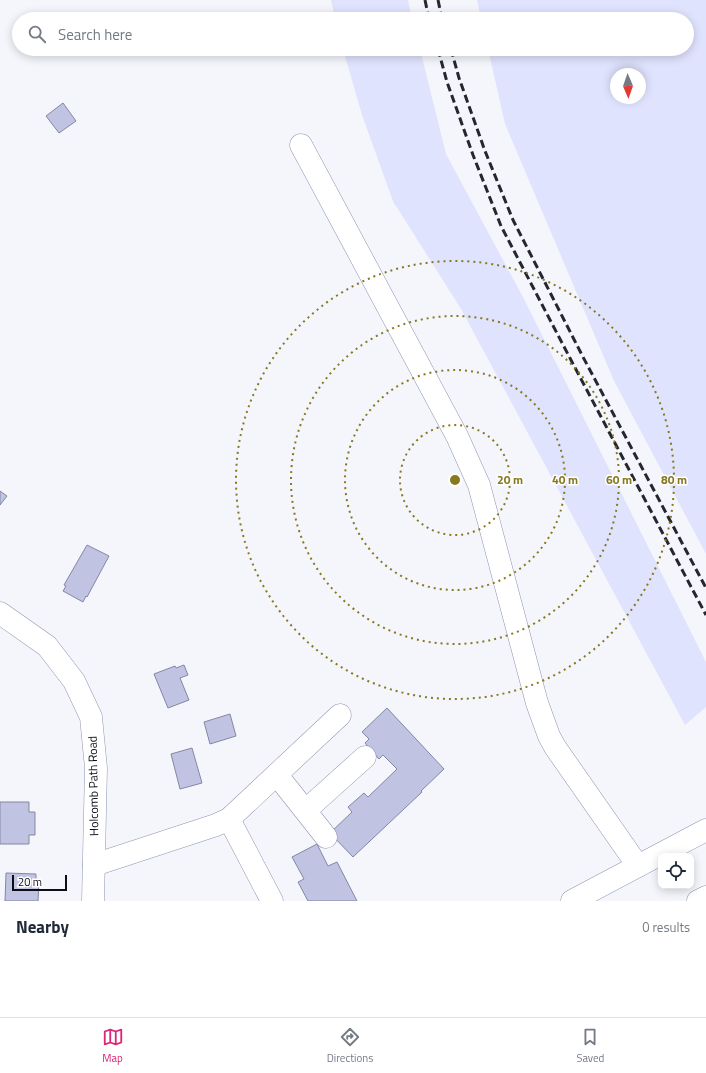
<!DOCTYPE html>
<style>
body{margin:0;font-family:"Titillium Web",sans-serif;background:#f2f2f3;color:#1f2937}
.controls{position:absolute;right:12px;bottom:12px;display:grid;overflow:hidden;border-radius:8px;box-shadow:0 2px 10px #0003}
.controls button{width:36px;height:36px;display:grid;place-items:center;padding:0;border:0;border-bottom:1px solid #e0e1e3;background:#fff;color:#1f2937;font:20px sans-serif}
.compass{position:absolute;left:610px;top:68px;width:36px;height:36px;border-radius:50%;background:#fff;box-shadow:0 2px 10px #0003;rotate:178deg}
.scale{position:absolute;left:12px;bottom:10px;width:55px;box-sizing:border-box;padding-left:4px;border:2px solid #0d0d18;border-top:0;font-size:11px;line-height:14px;white-space:nowrap;color:#0d0d18;-webkit-text-stroke:3px #fff;paint-order:stroke}
.list{margin:0;padding:0;list-style:none}
h2{display:flex;justify-content:space-between;align-items:center;height:52px;margin:0;padding:0 16px;font-size:17px}
h2 small{font-size:13px;font-weight:400;color:#747a83}
.icon{flex:none;width:22px;height:22px;fill:none;stroke:currentColor;stroke-width:2;stroke-linecap:round;stroke-linejoin:round}
.map{position:relative;flex:none;width:706px;height:901px;overflow:hidden}
.search{position:absolute;background:#fff;box-shadow:0 2px 10px #0003;left:12px;right:12px;top:12px;height:44px;display:flex;align-items:center;gap:10px;box-sizing:border-box;padding:0 14px;border-radius:22px;color:#747a83;font-size:15px}
.sheet{height:116px;background:#fff}
nav{display:flex;justify-content:space-around;align-items:center;box-sizing:border-box;height:56px;border-top:1px solid #e0e1e3;background:#fff;font-size:11px;color:#747a83}
nav a{display:grid;justify-items:center;gap:2px}
nav .on{color:#db2777}
.map>svg:first-child{display:block}
</style>
<div class="map">
<svg width="706" height="901" viewBox="0 0 706 901">
<rect width="100%" height="100%" fill="#f5f6fc"/>
<!-- green -->
<g fill="#e0e3fd" fill-rule="evenodd">
<polygon points="331,0 408,0 412,19 335,19"/>
<path d="M477,0H706V554L614,381L505,124L488,49H687V19H481ZM616,74H640V98H616Z"/>
<polygon points="343,49 420,49 446,154 524,299 706,662 706,707 685,725 461,309 398,209 394,204 362,115"/>
</g>
<!-- building -->
<g fill="#c0c3e2" stroke="#8487a3">
<polygon points="63,103 76,121 59,133 46,116"/>
<polygon points="0,491 7,496 0,505"/>
<polygon points="87,545 109,556 87,597 86,596 83,602 63,591 66,586 64,585"/>
<polygon points="184,665 188,675 180,678 189,700 168,708 154,674 175,666 176,668"/>
<polygon points="387,708 444,769 421,791 422,792 353,857 330,833 352,812 348,807 364,793 368,797 397,769 383,755 379,759 365,743 369,739 362,732"/>
<polygon points="230,714 236,736 210,744 204,722"/>
<polygon points="192,748 202,783 180,789 171,754"/>
<polygon points="0,802 29,802 29,812 35,812 35,835 29,835 29,844 0,844"/>
<polygon points="317,844 328,866 337,862 357,901 308,901 298,882 304,879 292,857"/>
<polygon points="6,873 36,874 36,883 39,883 38,901 5,901"/>
</g>
<g fill="none" stroke-linecap="round" stroke-linejoin="round">
<!-- minor casing -->
<g stroke="#9194b1" stroke-width="23">
<g id="minor">
<polyline points="301,145 457,436 479,485 537,703 549,736 555,747 638,866"/>
<polyline points="0,613 47,646 74,681 91,717 96,768 93,901"/>
<polyline points="277,775 326,837"/>
<polyline points="306,810 365,757"/>
<polyline points="229,819 272,901"/>
<polyline points="94,865 216,825 229,819 340,715"/>
</g>
</g>
<!-- highway casing -->
<g stroke="#9194b1" stroke-width="23">
<g id="highway">
<polyline points="572,901 706,830"/>
<polyline points="698,901 706,897"/>
</g>
</g>
<!-- minor -->
<use href="#minor" stroke="#fff" stroke-width="22"/>
<!-- highway -->
<use href="#highway" stroke="#fff" stroke-width="22"/>
<!-- rail -->
<g stroke="#262631" stroke-width="3" stroke-dasharray="8 4" stroke-linecap="butt">
<polyline points="425,0 429,19"/>
<polyline points="438,0 442,19"/>
<polyline points="438,49 447,82 473,155 501,226 572,362 706,615"/>
<polyline points="451,49 459,78 485,151 513,220 583,357 706,588"/>
</g>
</g>
<!-- distance rings -->
<g fill="none" stroke="#87791e" stroke-width="2" stroke-dasharray="2 4">
<circle cx="455" cy="480" r="55"/>
<circle cx="455" cy="480" r="110"/>
<circle cx="455" cy="480" r="164"/>
<circle cx="455" cy="480" r="219"/>
</g>
<g text-anchor="middle" dominant-baseline="central" stroke-width="3" stroke-linejoin="round" paint-order="stroke">
<!-- street labels -->
<g font-size="12" fill="#0d0d18" stroke="#fff">
<text transform="translate(93 786) rotate(-91)">Holcomb Path Road</text>
</g>
</g>
<circle cx="455" cy="480" r="6" fill="#87791e" stroke="#fff" stroke-width="2"/>
<g font-size="12" text-anchor="middle" font-weight="bold" fill="#87791e" stroke="#fff" stroke-width="3" stroke-linejoin="round" paint-order="stroke">
<text x="510" y="484">20 m</text>
<text x="565" y="484">40 m</text>
<text x="619" y="484">60 m</text>
<text x="674" y="484">80 m</text>
</g>
</svg>
<div class="controls">
<button><svg class="icon" aria-label="locate" viewBox="0 0 24 24"><circle cx="12" cy="12" r="6"/><path d="M12 2v4M12 18v4M2 12h4M18 12h4"/></svg></button>
</div>
<svg class="compass" viewBox="-18 -18 36 36"><path d="M0-13l5 13h-10z" fill="#e53935"/><path d="M0 13l5-13h-10z" fill="#747a83"/></svg>
<div class="scale">20 m</div>
<div class="search"><svg class="icon" aria-label="search" viewBox="0 0 24 24"><circle cx="10" cy="10" r="6"/><path d="M15 15l6 6"/></svg>Search here</div>
</div>
<section class="sheet">
<h2>Nearby<small>0 results</small></h2>
<ul class="list">
</ul>
</section>
<nav>
<a class="on"><svg class="icon" aria-label="map" viewBox="0 0 24 24"><path d="M3 6l6-2 6 2 6-2v14l-6 2-6-2-6 2zM9 4v14M15 6v14"/></svg>Map</a>
<a><svg class="icon" aria-label="directions" viewBox="0 0 24 24"><path d="M12 3l9 9-9 9-9-9zM9 14v-3h6M13 9l2 2-2 2"/></svg>Directions</a>
<a><svg class="icon" aria-label="saved" viewBox="0 0 24 24"><path d="M7 4h10v16l-5-4-5 4z"/></svg>Saved</a>
</nav>
